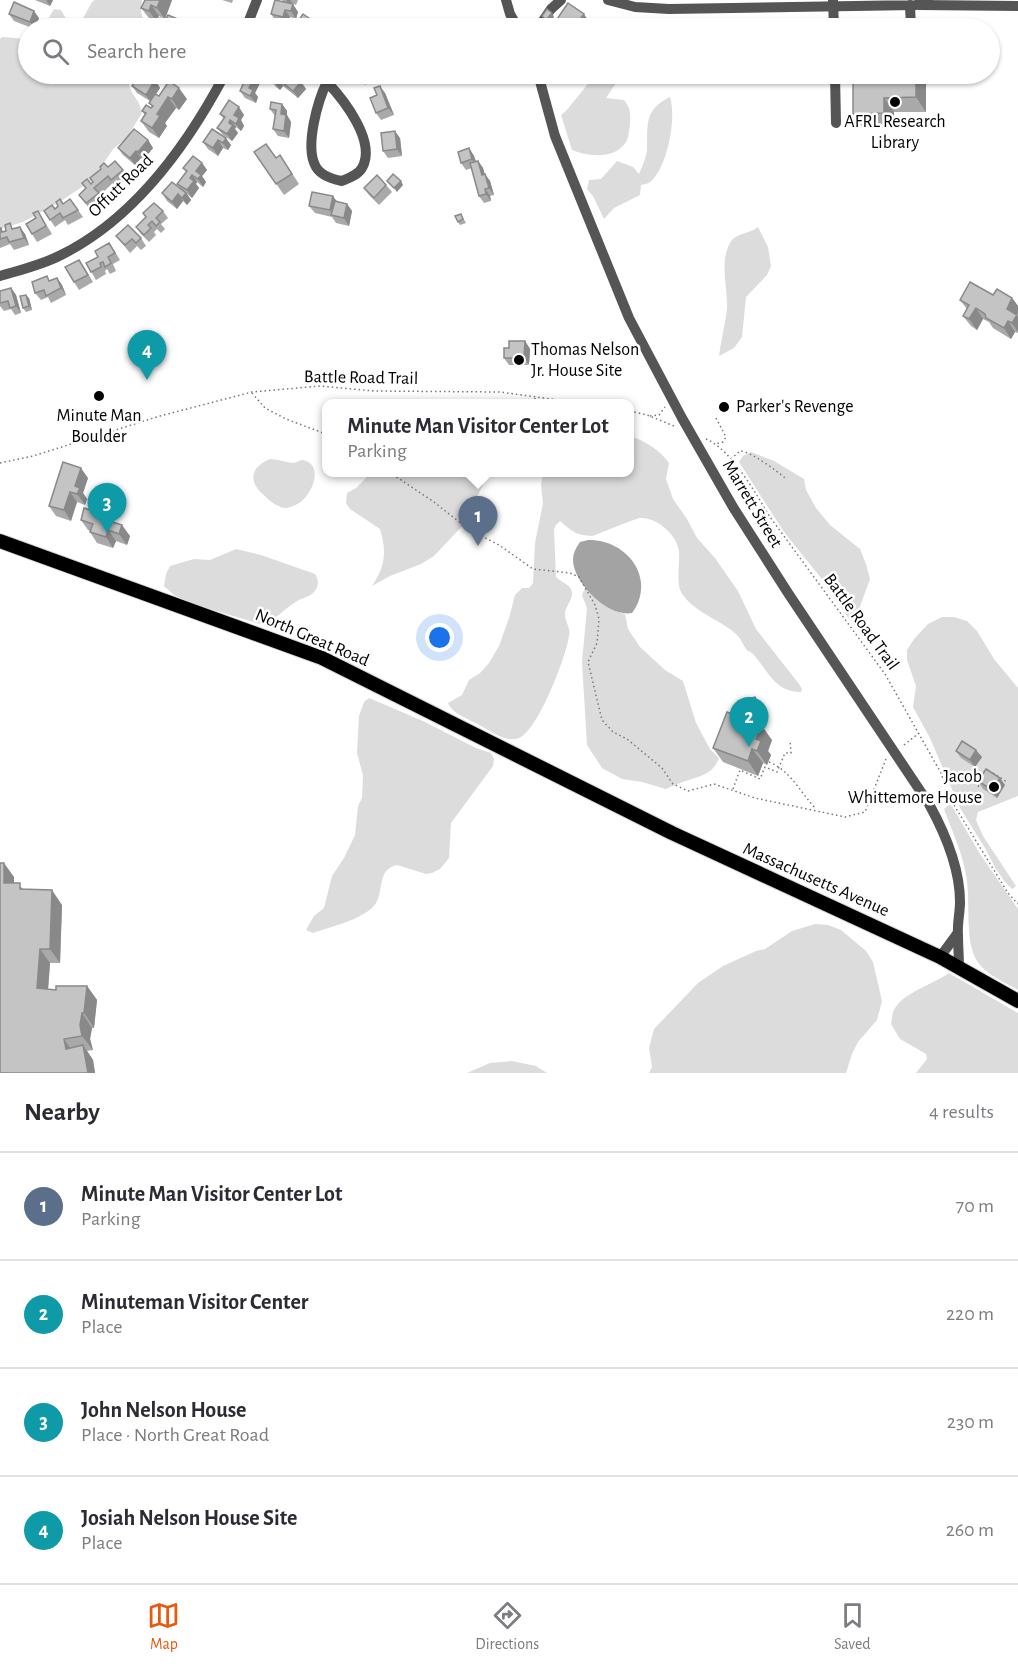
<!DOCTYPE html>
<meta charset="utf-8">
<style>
body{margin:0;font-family:"Alegreya Sans",sans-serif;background:#f7f7f7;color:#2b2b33}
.you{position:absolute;left:440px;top:638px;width:21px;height:21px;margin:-15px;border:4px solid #fff;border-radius:50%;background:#1a73e8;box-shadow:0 0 0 9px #1a73e833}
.badge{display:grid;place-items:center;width:39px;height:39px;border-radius:50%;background:#ea580c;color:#fff;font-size:20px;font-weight:700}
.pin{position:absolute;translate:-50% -50px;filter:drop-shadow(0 2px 3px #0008)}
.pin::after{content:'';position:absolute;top:32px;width:21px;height:18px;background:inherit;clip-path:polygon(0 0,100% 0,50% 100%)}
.popup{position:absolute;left:322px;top:399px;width:312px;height:78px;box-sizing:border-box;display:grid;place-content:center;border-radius:12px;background:#fff;filter:drop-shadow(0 2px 4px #0005);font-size:20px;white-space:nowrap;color:#7c7c81}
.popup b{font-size:22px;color:#2b2b33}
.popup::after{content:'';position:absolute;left:50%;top:100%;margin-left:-12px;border:12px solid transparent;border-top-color:#fff}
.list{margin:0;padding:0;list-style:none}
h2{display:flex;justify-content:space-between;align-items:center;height:78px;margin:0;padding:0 24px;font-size:26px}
h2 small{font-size:20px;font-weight:400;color:#7c7c81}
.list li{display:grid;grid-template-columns:39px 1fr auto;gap:18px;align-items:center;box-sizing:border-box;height:108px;padding:0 24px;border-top:2px solid #e1e1e2}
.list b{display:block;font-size:22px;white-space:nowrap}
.list p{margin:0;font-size:20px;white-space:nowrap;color:#7c7c81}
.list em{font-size:20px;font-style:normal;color:#7c7c81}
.icon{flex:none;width:33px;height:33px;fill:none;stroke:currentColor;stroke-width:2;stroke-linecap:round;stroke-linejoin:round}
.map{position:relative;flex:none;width:1018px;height:1073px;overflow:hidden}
.search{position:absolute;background:#fff;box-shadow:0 2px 4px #0004;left:18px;right:18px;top:18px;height:66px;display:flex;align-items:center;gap:15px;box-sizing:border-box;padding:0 21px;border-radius:33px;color:#7c7c81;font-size:22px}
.sheet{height:510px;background:#fff}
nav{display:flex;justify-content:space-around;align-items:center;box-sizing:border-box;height:84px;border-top:2px solid #e1e1e2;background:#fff;font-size:16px;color:#7c7c81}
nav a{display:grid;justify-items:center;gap:3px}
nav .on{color:#ea580c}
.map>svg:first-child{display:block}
</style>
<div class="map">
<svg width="1018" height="1073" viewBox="0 0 1018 1073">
<rect width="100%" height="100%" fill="#fff"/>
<!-- green -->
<g fill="#dcdcdc">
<polygon points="95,0 142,0 141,12 146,28 43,28 54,9 61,10 67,20 67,27 81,22 92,2"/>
<polygon points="2,37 28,39 28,74 125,74 132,93 139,103 142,113 126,139 114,148 91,181 58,203 23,222 0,229 0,39"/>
<path d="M596,74H607L618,80L606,98L624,100C630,107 631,114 630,123C629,129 629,138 626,142C616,159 588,157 572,150L561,115L566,111Z"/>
<path d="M670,97C677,118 667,169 650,182C648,184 644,184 641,185L640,195L614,208L604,219L593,196L587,189L589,180L601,179L617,161L633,167L639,174C642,167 646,158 647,150C648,126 643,110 670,97Z"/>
<path d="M758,227L768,247L771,266L767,275L746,297L742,337L734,348L719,356C721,340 725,325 727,309C728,287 719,263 730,243C735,233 750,234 758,227Z"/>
<path d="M630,436C644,440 661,451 669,463L666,479L673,499L687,519L697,538L715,558L738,591L756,629L799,684L802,689L801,692C775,693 767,669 753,654C748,649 750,654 746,649C743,645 742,641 739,637C723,620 693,613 681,592C676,582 680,563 679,551C677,535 657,517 640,518C635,519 600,533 593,536C575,535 573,532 560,521L556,525L554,529L556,577C561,583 570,583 572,592C573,600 565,606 565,614C565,622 571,628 569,636C566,657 538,731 519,738C506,743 492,732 481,726C470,719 453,715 448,703L462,695L469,680L480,673L489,663L499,646L509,618L515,595L522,588H529L533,583L535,543L543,503L541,485L543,473H535L630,472Z"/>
<polygon points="751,452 774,461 804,479 806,490 816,508 830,525 860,549 866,564 870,579 854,623 849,619 821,578 784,532 739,462 743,456"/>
<path d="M270,459C278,459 285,462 293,463C298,463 300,458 306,461C324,468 311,496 299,503C296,505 289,508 286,508C279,508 271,502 266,497C249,484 248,468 270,459Z"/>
<path d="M372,472H488V473L466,522L434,556L421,564L390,576L372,586C385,567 387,552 380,529L350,509L346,503L347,493L356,488Z"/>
<path d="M236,549L261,555L315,574C319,580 319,587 314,592C310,597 302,598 297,601C285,608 274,622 260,624L193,604L174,595L164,586L166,574L170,566L194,559L210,560Z"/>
<path d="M585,588C598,600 608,610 625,614L628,629L640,647L665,670L683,681L696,723L710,749L719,758C713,774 703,775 689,780C681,782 673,786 666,789L642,782L622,779L602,768L587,745L582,662L587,608L582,595Z"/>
<polygon points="942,617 954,617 967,621 977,631 994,659 1018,688 1018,796 978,812 976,820 983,836 1016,886 1012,889 1005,882 996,869 985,848 960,808 930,738 913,707 916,686 907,660 907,650 914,639 928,624"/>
<path d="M369,698L423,721L476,748L491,753L494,759L493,766L451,823L449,858L440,869L432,873L426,874L397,865C377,869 384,890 376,903C366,919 330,927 313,933L306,930L314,916L324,908L332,876L344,858L355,835L358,806L362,798L363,775L357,753L359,716L364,702Z"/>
<path d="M949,804L952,806L980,854L1018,909V990C1004,982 986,975 977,961C964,940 971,898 966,875C962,852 952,831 944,809Z"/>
<polygon points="815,924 828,925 841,930 866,951 873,962 882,1001 877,1020 858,1042 852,1054 846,1073 649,1073 652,1067 649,1048 654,1029 698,983 723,966 756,951 765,949 792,931"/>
<path d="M949,973L1018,1013V1073H916L927,1059L926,1054L900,1039L891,1024C892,1020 892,1013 894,1010C902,993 934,984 949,973Z"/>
<polygon points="512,1061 536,1066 547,1073 467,1073 490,1063"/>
</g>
<!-- water -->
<path fill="#a3a3a3" d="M588,540C627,539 657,579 632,613C609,618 573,583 573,560C573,553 576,548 580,542Z"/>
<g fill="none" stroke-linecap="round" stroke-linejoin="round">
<!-- major casing -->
<g stroke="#dbdbdb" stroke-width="16">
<polyline id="major" points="0,541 322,658 672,833 940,957 1018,1001"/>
</g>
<!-- path -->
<g stroke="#777" stroke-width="1.5" stroke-dasharray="1.5 3" stroke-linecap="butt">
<polyline points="844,21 851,23 857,28"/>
<polyline points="252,393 265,408 286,419 326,434"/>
<polyline points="535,404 535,397"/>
<polyline points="630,411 647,415 674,426"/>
<polyline points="650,416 659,415 665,407"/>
<polyline points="716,418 726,437 723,442 716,444"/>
<path d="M706,439C732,450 756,494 770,517L885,674L941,773L949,797L1008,893L1018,904"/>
<path d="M731,459L740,451C750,451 777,471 785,478"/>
<polyline points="0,463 33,456 160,416 252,392 320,386 374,391 500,392 588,404"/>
<polyline points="389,472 434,502 468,529 499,545 533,569 570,573 579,577 595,605 599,619 597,643 588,662 602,720 613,732 627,739 662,768 673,784 688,791 714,784 755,798 845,817 865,812 886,759"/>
<polyline points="904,745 919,733"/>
<path d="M769,762C791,771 800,792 816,809"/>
<polyline points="990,774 991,772 1007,782"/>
<polyline points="962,777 980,787 982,785"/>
<polyline points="733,789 740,770 760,779 765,767 777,772 785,753 791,753 790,740"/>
</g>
<!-- minor -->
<g stroke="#555" stroke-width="10">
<polyline points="506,0 510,14 518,28"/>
<polyline points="608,0 635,7 669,9 916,5 928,0"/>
<polyline points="833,0 834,28"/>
<polyline points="910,5 911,28"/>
<polyline points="919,5 1018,6"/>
<polyline points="246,28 257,0"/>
<polyline points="538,28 551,9 561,0"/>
<path d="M319,74L327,82C344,100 377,142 362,168C358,175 349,178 342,181C332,179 319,175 315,165C305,145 318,100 327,82"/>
<path d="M538,74L555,136L629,318L682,418L733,507L788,593L929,804C945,833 960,868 960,902C960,913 957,924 958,935C958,946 959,957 959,968"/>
<polyline points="835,74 836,123"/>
<path d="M0,276C20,270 42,265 61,255C134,219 188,144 225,74"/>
<polyline points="940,957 957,934"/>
</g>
<!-- major -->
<use href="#major" stroke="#000" stroke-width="14"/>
</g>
<!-- wall -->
<g fill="#a9a9a9">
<polygon points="35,0 53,0 50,6"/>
<polygon points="145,0 172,0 165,19 159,16 156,21 149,18 141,8"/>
<polygon points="222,0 233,0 232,3"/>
<polygon points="282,0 298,0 296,5 292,3 292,4 298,12 296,19 290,17 288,24 276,21 271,14 283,2"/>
<polygon points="9,14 39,18 35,28 32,28 14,21"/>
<polygon points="187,74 200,74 197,79"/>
<polygon points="242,74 258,74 262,79 255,93 258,97 256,103 245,98 240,91 243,85 239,79"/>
<polygon points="356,74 373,74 375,77 365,85"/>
<polygon points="859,74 921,74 926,80 926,112 894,112 894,128 863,128 853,114"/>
<polygon points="284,76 301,82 306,89 298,98 283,86 280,90 276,87 270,79"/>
<polygon points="155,80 160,88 156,94 159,96 187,99 179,110 176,108 165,123 167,126 159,138 149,132 141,121 145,115 142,111 151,108 152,107 149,103 150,101 137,93 132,86"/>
<polygon points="385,93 394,115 381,120 376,113"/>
<polygon points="282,104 287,111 287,115 291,122 289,138 278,136 273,129 275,116 270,109"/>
<polygon points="220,114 244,115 241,120 244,126 241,131 236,127 235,129 238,133 232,141 223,135 217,128 224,119"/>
<polygon points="212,129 231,145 228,150 223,148 218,156 208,149 203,142"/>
<polygon points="400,138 402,156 388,158 383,151"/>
<polygon points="148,140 153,148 143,160 141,158 135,165 123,155 118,148"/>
<polygon points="469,148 474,156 476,161 478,161 483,168 484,174 490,181 494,195 490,196 491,201 484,203 479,196 472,168 466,170 461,163"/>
<polygon points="254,152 276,158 280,155 299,184 284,195"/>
<polygon points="202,163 207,170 202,176 206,182 203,187 197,182 196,184 199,188 192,198 187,194 191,200 187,205 183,201 177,209 167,201 162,193 181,189 177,184 186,172 183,168"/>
<polygon points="108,167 123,170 128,177 116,188 113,183 100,195 104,200 91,211 79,195 86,189 82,183 91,184"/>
<polygon points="386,185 392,192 379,205 369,195 364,188"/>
<polygon points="70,199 83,217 68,225 65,220 55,227 44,211 55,209"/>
<polygon points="336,201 347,204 352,211 349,226 336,223 332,217 315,213 309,206"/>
<polygon points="38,211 52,234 37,242 32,234"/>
<polygon points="163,211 168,218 161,224 165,229 161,233 157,229 154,232 156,235 149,242 141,234 136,227 146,217 143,213"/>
<polygon points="461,214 466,223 460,225 458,222"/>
<polygon points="0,228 3,232 14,229 25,234 29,245 14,250 10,244 0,248"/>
<polygon points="116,236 141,238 146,246 141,250 137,246 130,253"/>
<polygon points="114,250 120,260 113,264 116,271 110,274 107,269 105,271 106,274 96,280 86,263"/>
<polygon points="84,267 93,282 79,290 74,282"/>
<polygon points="57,278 62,285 66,295 51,303 48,297 41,300 35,293 50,280"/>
<polygon points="11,288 16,295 21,313 15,315 11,309 4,311 0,306 0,291"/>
<polygon points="993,295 1012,298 1018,306 1018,313 1017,315 1018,317 1018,333 1015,332 1011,339 993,328 989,322 983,319 977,330 971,326 963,316 967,309 960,300"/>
<polygon points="29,298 32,310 26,312 23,308"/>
<polygon points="525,341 530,349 529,365 509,365 504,358 509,348"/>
<polygon points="88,478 83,493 87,499 85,505 77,502 71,521 56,516 49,506"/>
<polygon points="81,520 112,522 130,536 127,545 116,541 113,548 97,543 90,532 90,531 88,530"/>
<polygon points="758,700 760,706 754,708 752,704"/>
<polygon points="772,740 768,751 771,755 767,765 763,763 758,776 723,762 713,748"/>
<polygon points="956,751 982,757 975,767 961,758"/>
<polygon points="978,781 1005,785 997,798 983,789"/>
<polygon points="14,877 14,883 24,889 62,905 60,963 50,963 48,989 56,990 87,986 97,1000 94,1028 92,1028 90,1039 93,1050 87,1051 93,1060 95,1073 0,1073"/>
</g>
<!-- shaded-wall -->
<g fill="#898989">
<polygon points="46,0 53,0 50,6"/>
<polygon points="160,0 172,0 165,19 157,8"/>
<polygon points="286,0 290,0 292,3 291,7"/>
<polygon points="293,4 298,12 296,19 291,11"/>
<polygon points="151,5 159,16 156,21 149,11"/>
<polygon points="285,10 290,17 288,24 283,17"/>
<polygon points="34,11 39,18 35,28 30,22"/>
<polygon points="552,13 554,17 549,23 546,20"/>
<polygon points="584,14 589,22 584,28 573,28"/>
<polygon points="187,23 191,28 185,28"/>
<polygon points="316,23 320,28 312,28"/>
<polygon points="193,74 200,74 197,79"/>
<polygon points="256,74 258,74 262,79 255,93 258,97 256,103 250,96 249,88"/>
<polygon points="916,74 921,74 926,80 926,112 916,97"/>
<polygon points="278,79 283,86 280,90 275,83"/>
<polygon points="155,80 160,88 151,102 146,95"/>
<polygon points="301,82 306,89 298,98 293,91"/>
<polygon points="380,86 385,93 394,115 388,108"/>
<polygon points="179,88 187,99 179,110 172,99"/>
<polygon points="168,97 176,108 165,123 167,126 159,138 152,128 157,114"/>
<polygon points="884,98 894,112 894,128 884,113"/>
<polygon points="282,104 287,111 287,115 291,122 289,138 284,131 281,114"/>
<polygon points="239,107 244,115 241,120 244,126 241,131 236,124 234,115"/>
<polygon points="230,120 236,127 235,129 238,133 232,141 227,134 229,123"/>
<polygon points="395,131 400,138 402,156 397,149"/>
<polygon points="226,138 231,145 228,150 223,143"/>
<polygon points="148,140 153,148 143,160 138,152"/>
<polygon points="218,140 223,148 218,156 213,148"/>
<polygon points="469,148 474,156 477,167 472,159"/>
<polygon points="136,151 141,158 135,165 130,158"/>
<polygon points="478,161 483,168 487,182 482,175"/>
<polygon points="202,163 207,170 202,176 206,182 203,187 198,179 196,171"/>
<polygon points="485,174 490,181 494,195 489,188"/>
<polygon points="192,175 197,182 196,184 199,188 192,198 187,190 190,178"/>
<polygon points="401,181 403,185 397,192 394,188"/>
<polygon points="485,189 490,196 491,201 486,194"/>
<polygon points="186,193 191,200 187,205 182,198"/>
<polygon points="178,194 183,201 177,209 172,202"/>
<polygon points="333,196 338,203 335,217 330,210"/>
<polygon points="347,204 352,211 349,226 344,218"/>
<polygon points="20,227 25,234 29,245 24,238"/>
<polygon points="57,278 62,285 66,295 61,288"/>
<polygon points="11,288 16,295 21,313 16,306"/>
<polygon points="26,295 29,298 32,310 29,306"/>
<polygon points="1012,298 1018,306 1018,313 1017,315 1018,317 1018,332 1012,323 1007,309"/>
<polygon points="976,308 983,319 977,330 969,319"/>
<polygon points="1008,321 1015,332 1011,339 1004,328"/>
<polygon points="525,341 530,349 529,365 524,358"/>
<polygon points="81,468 88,478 83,493 87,499 85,505 77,494 75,486"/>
<polygon points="70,492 77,502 71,521 64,510"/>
<polygon points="122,525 130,536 127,545 119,534"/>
<polygon points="108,530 116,541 113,548 106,537"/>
<polygon points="762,726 772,740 768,751 771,755 767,765 757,751 756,739"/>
<polygon points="752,749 763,763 758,776 748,761"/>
<polygon points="976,750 982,757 975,767 970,760"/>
<polygon points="1000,778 1005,785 997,798 992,790"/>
<polygon points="4,863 14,877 14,897 4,883"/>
<polygon points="52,890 62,905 60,963 50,949"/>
<polygon points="40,949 50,963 47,1003 37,988"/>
<polygon points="87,986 97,1000 94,1028 84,1013"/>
<polygon points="82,1013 92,1028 90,1039 93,1050 82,1036 80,1025"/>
<polygon points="64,1039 74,1054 66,1049"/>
<polygon points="83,1045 93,1060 95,1073 88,1073"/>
</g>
<!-- building -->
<g fill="#c4c4c4" stroke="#898989" stroke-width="1.5">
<polygon points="145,0 160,0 157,8 151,5 149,11 141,8"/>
<polygon points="275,0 293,4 291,11 285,10 283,17 271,14"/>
<polygon points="14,2 34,11 30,22 9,14"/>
<polygon points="568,3 584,14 573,28 564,28 555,22"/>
<polygon points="547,9 552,13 546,20 542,16"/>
<polygon points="303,14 316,23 312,28 303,28 296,24"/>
<polygon points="168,15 187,23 185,28 165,28 157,25 160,18 165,21"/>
<polygon points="324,22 332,28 320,28"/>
<polygon points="140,74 144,74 155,80 146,95 132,86"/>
<polygon points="242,74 256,74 249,88 253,90 250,96 240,91 244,82 239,79"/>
<polygon points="275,74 280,74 284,76 287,74 291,74 301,82 293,91 278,79 275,83 270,79"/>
<polygon points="357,74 366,74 360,78"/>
<polygon points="859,74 916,74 916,97 884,98 884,113 853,114 853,78 860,78"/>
<polygon points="169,81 179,88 172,99 168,97 157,114 160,116 152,128 141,121 146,113 142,111 146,105 151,108 153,106 149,103 155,94 159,96"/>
<polygon points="380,86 388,108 376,113 370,98 377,95 374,88"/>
<polygon points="229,100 239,107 234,115 239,118 236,124 230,120 229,123 233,125 227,134 217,128 225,117 220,114"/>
<polygon points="271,102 282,104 281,114 286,115 284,131 273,129 276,110 270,109"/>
<polygon points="134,129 148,140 138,152 136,151 130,158 118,148"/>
<polygon points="212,129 226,138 223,143 218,140 213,148 203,142"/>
<polygon points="395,131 397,149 383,151 381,133"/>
<polygon points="266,144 276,158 280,155 292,174 276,184 254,152"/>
<polygon points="469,148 472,159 461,163 458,152"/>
<polygon points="193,156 202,163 196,171 201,175 198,179 192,175 190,178 194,181 187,190 177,184 187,171 183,168"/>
<polygon points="115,161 123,170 111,180 108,176 94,188 99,193 86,203 79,195 86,188 82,183 87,179 91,184 93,182 90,178 101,169 100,167 104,163 108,167"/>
<polygon points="478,161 482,175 485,174 489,188 485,189 486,194 479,196 470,163"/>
<polygon points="393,174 401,181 394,188 387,181"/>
<polygon points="377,175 386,185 374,198 364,188"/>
<polygon points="172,182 186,193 182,198 178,194 172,202 162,193"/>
<polygon points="312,192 333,196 330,210 309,206"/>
<polygon points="60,199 63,204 70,199 78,210 63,218 60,213 50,220 44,211 52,205 55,209 58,206 56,202"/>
<polygon points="335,201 347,204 344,218 331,215"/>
<polygon points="154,203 163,211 156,218 160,222 156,226 152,221 148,225 151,228 144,235 136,227 146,217 143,213"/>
<polygon points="38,211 46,226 32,234 26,224 36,218 33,213"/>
<polygon points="461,214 463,219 458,222 455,216"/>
<polygon points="10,223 12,229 20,227 24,238 9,242 7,237 0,239 0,228 1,228 2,232 6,231 5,225"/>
<polygon points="128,225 141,238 136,243 132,239 125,245 116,236"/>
<polygon points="109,243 115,253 108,257 111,263 105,267 103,262 100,263 101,267 91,272 86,263 98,257 95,251"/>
<polygon points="79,260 88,275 74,282 65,267"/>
<polygon points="47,276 49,281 57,278 61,288 46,296 44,290 35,293 32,282"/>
<polygon points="970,282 993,295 997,289 1012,298 1007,309 1017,315 1012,323 1008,321 1004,328 986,318 985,314 976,308 969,319 963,316 969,305 960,300"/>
<polygon points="11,288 16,306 10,308 8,301 0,303 0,291"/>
<polygon points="26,295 29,306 23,308 20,296"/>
<polygon points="509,341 525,341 524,358 504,358 504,348 509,348"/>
<polygon points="63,462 81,468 75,486 80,488 77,494 70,492 64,510 49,506"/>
<polygon points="84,508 107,515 106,520 122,525 119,534 108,530 106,537 90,532 93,524 81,520"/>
<polygon points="755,697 757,702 752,704 750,699"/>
<polygon points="727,712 762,726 756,739 761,741 757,751 752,749 748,761 713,748"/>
<polygon points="962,741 976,750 970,760 956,751"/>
<polygon points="986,769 1000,778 992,790 978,781"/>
<polygon points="0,863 4,863 4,883 20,883 20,889 52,890 50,949 40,949 37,988 56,990 56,986 87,986 84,1013 82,1013 80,1025 82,1036 64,1039 66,1049 83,1045 88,1073 0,1073"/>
</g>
<!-- markers -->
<g fill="#000" stroke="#fff" stroke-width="2">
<circle cx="895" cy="102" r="6"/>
<circle cx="519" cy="360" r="6"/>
<circle cx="99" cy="396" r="6"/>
<circle cx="724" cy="407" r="6"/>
<circle cx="994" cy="787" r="6"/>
</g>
<g text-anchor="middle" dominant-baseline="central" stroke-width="5" stroke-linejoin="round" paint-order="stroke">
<!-- poi labels -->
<g font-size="18" fill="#000" stroke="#fff">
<text x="895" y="122">AFRL Research<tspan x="895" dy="21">Library</tspan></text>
<text x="531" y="350" text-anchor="start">Thomas Nelson<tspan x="531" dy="21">Jr. House Site</tspan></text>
<text x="736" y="407" text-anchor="start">Parker's Revenge</text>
<text x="99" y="416">Minute Man<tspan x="99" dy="21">Boulder</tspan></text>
<text x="982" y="777" text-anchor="end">Jacob<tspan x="982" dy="21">Whittemore House</tspan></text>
</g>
<!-- street labels -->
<g font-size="18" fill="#000" stroke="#fff">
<text transform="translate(121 186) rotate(-44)">Offutt Road</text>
<text transform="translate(361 378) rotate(1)">Battle Road Trail</text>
<text transform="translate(752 504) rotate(59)">Marrett Street</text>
<text transform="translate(861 622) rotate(54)">Battle Road Trail</text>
<text transform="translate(312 638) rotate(23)">North Great Road</text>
<text transform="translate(816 880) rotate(24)">Massachusetts Avenue</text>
</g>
</g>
</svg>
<div class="you"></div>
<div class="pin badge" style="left:478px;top:546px;background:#5c6f8a">1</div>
<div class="popup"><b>Minute Man Visitor Center Lot</b>Parking</div>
<div class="pin badge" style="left:749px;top:747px;background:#0f9aa8">2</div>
<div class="pin badge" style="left:107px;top:533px;background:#0f9aa8">3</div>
<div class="pin badge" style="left:147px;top:380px;background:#0f9aa8">4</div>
<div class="search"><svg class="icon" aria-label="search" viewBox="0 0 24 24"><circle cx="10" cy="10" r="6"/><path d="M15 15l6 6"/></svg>Search here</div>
</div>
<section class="sheet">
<h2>Nearby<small>4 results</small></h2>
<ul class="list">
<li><span class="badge" style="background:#5c6f8a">1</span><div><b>Minute Man Visitor Center Lot</b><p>Parking</p></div><em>70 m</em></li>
<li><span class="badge" style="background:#0f9aa8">2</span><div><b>Minuteman Visitor Center</b><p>Place</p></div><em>220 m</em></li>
<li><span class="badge" style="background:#0f9aa8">3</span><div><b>John Nelson House</b><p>Place · North Great Road</p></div><em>230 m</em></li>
<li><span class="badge" style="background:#0f9aa8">4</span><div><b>Josiah Nelson House Site</b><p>Place</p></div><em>260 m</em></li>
</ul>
</section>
<nav>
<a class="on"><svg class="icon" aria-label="map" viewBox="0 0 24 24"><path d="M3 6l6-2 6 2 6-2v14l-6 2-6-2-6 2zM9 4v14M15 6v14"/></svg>Map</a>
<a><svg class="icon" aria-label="directions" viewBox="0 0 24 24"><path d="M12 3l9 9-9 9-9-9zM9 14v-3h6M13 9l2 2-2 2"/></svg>Directions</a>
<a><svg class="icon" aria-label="saved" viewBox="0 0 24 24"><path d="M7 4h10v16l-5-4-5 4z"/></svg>Saved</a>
</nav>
